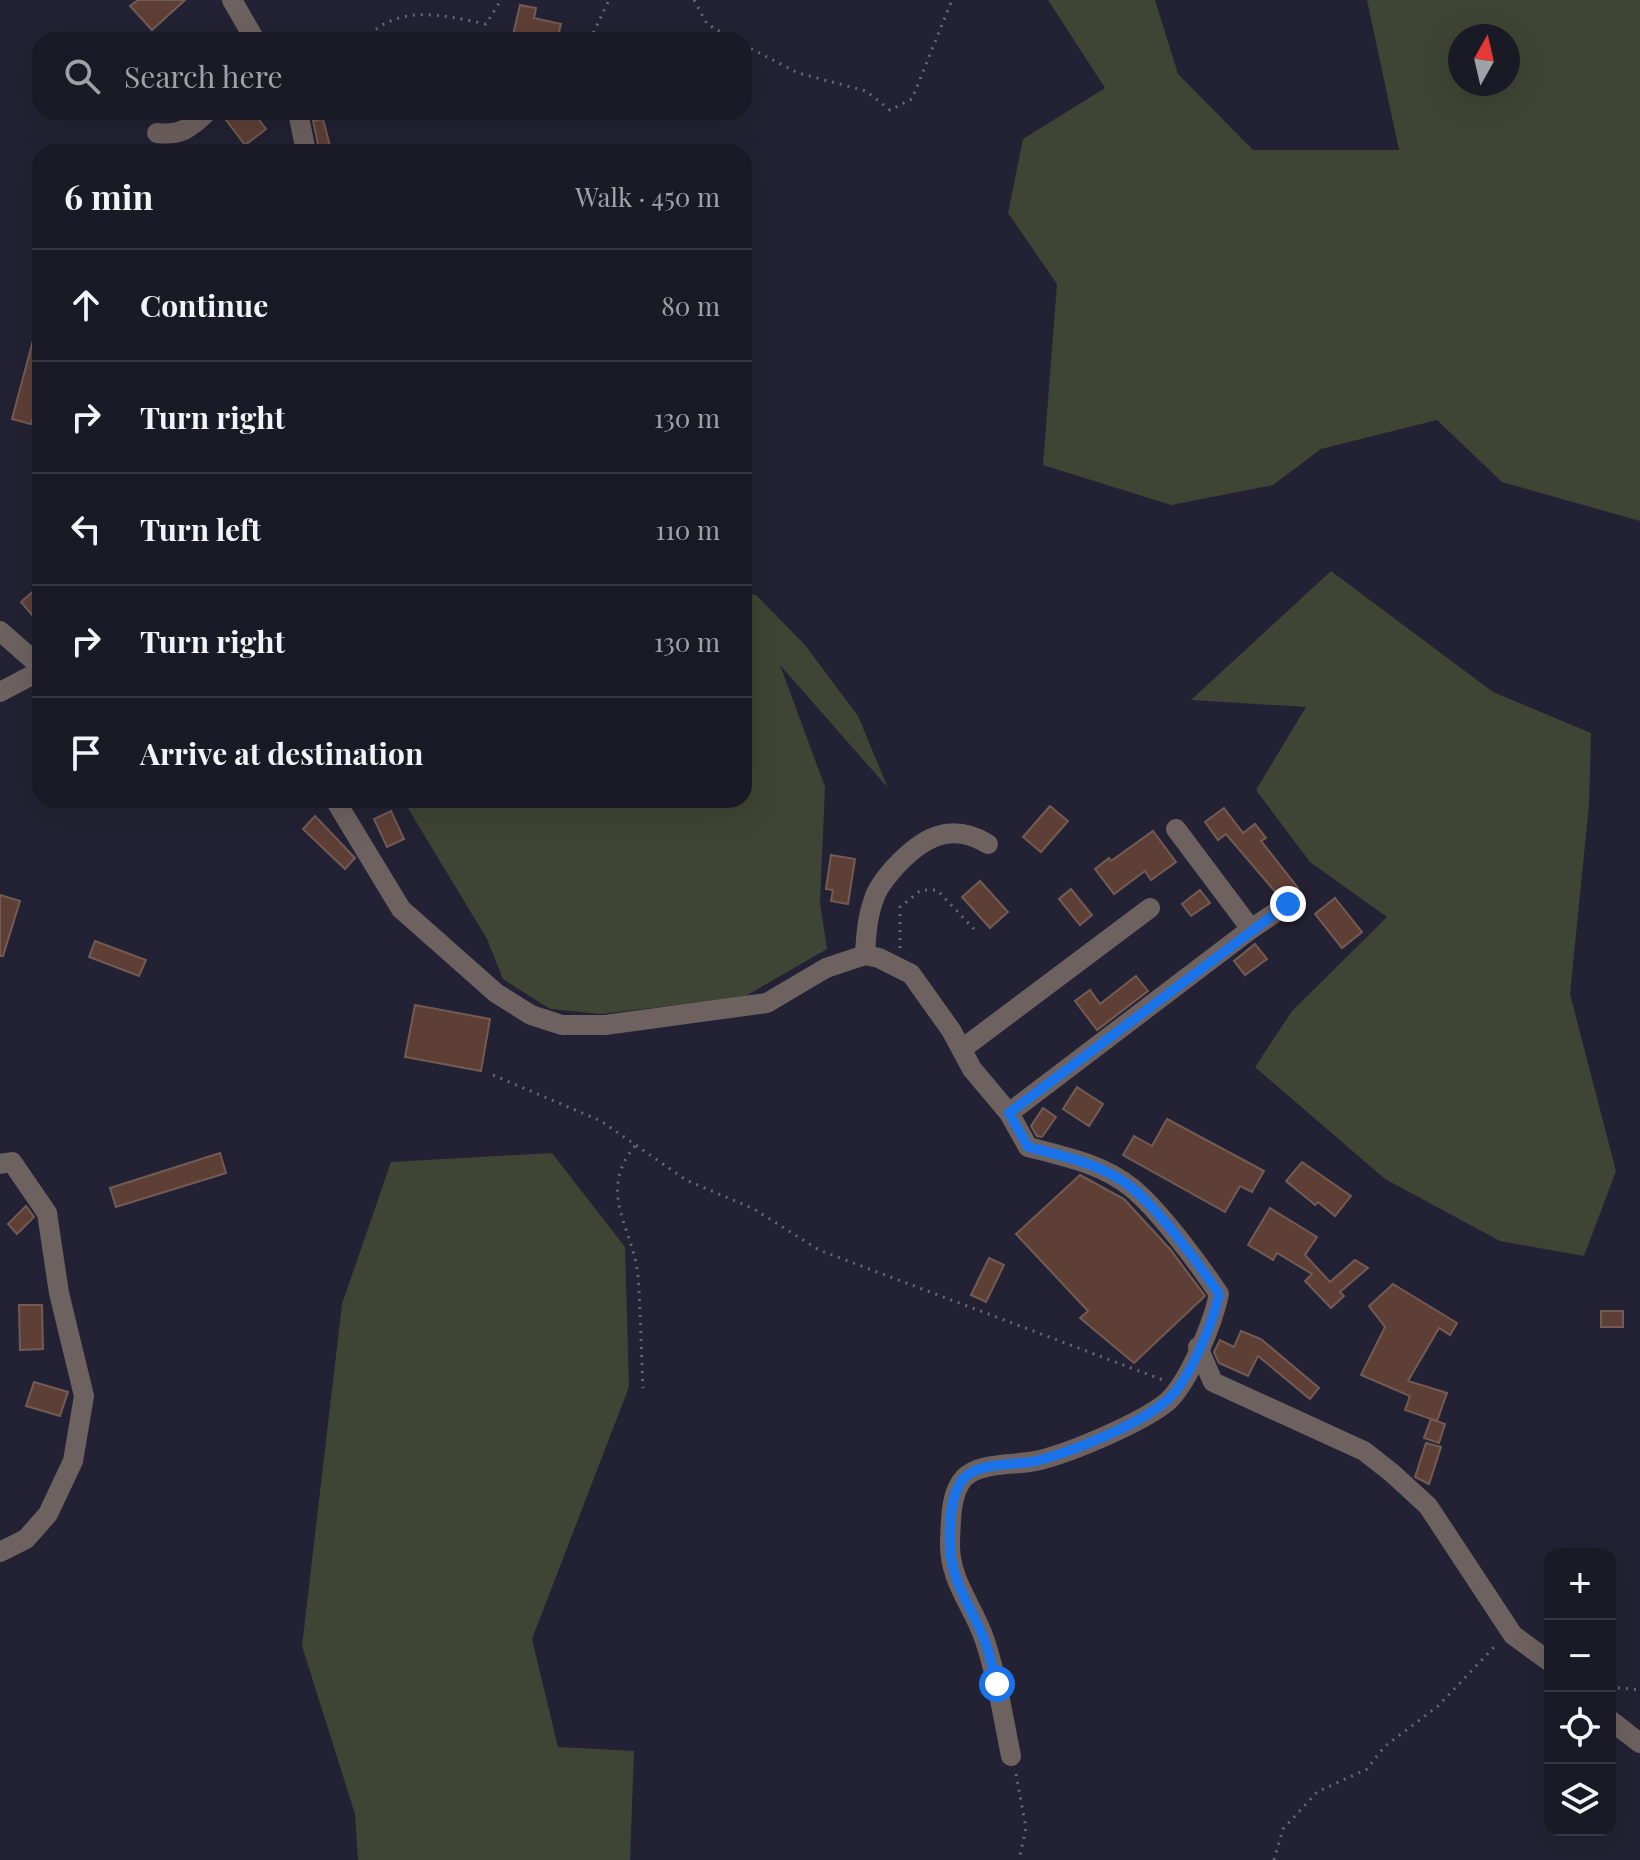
<!DOCTYPE html>
<meta charset="utf-8">
<style>
body{margin:0;font-family:"Playfair Display",serif;background:#272733;color:#f1f3f6}
.controls{position:absolute;right:24px;bottom:24px;display:grid;overflow:hidden;border-radius:16px;box-shadow:0 8px 32px #0002}
.controls button{width:72px;height:72px;display:grid;place-items:center;padding:0;border:0;border-bottom:2px solid #383844;background:#1a1a27;color:#f1f3f6;font:40px sans-serif}
.compass{position:absolute;left:1448px;top:24px;width:72px;height:72px;border-radius:50%;background:#1a1a27;box-shadow:0 8px 32px #0002;rotate:8deg}
.stop{position:absolute;width:24px;height:24px;margin:-18px;border:6px solid #1a73e8;border-radius:50%;background:#fff}
.stop.end{background:#1a73e8;border-color:#fff;box-shadow:0 2px 8px #0008}
.list{margin:0;padding:0;list-style:none}
h2{display:flex;justify-content:space-between;align-items:center;height:104px;margin:0;padding:0 32px;font-size:34px}
h2 small{font-size:26px;font-weight:400;color:#9fa1a7}
.list li{display:grid;grid-template-columns:52px 1fr auto;gap:24px;align-items:center;box-sizing:border-box;height:112px;padding:0 32px;border-top:2px solid #383844}
.list b{display:block;font-size:30px;white-space:nowrap}
.list em{font-size:26px;font-style:normal;color:#9fa1a7}
.icon{flex:none;width:44px;height:44px;fill:none;stroke:currentColor;stroke-width:2;stroke-linecap:round;stroke-linejoin:round}
.map{position:relative;flex:none;width:1640px;height:1860px;overflow:hidden}
.search{position:absolute;background:#1a1a27;box-shadow:0 8px 32px #0002;left:32px;top:32px;width:720px;height:88px;display:flex;align-items:center;gap:20px;box-sizing:border-box;padding:0 28px;border-radius:24px;color:#9fa1a7;font-size:30px}
.panel{position:absolute;background:#1a1a27;box-shadow:0 8px 32px #0002;left:32px;top:144px;width:720px;height:664px;border-radius:24px}
.map>svg:first-child{display:block}
</style>
<div class="map">
<svg width="1640" height="1860" viewBox="0 0 1640 1860">
<rect width="100%" height="100%" fill="#222234"/>
<!-- green -->
<g fill="#3e4534" fill-rule="evenodd">
<path d="M1048,0H1155L1178,74L1253,150H1399L1367,0H1640V521L1502,482L1437,420L1321,449L1273,485L1171,505L1043,465L1057,284L1008,213L1023,139L1105,88ZM1508,36V84H1460V36Z"/>
<polygon points="1331,571 1493,692 1591,733 1589,805 1570,994 1616,1171 1584,1256 1500,1241 1385,1179 1255,1067 1292,1011 1387,917 1310,862 1256,790 1306,707 1191,700"/>
<polygon points="744,594 756,595 805,645 858,716 888,788 780,665 825,787 820,903 827,949 744,997 601,1014 550,1009 503,979 487,939 403,800 744,800"/>
<polygon points="552,1153 625,1247 629,1387 532,1639 558,1747 634,1751 630,1860 358,1860 355,1814 302,1646 342,1304 391,1162"/>
</g>
<!-- building -->
<g fill="#5e3f36" stroke="#735b54" stroke-width="2">
<polygon points="138,0 185,0 152,30 130,6"/>
<polygon points="520,5 536,8 534,18 561,24 557,40 513,35"/>
<polygon points="220,112 253,112 266,129 245,145"/>
<polygon points="323,119 330,146 319,149 313,121"/>
<polygon points="35,333 40,334 40,392 31,424 12,419"/>
<polygon points="40,585 40,624 21,602"/>
<polygon points="1050,806 1068,821 1041,852 1023,837"/>
<polygon points="1224,808 1243,833 1255,824 1266,838 1261,841 1298,888 1278,895 1226,834 1218,840 1205,822"/>
<polygon points="391,811 404,839 387,847 374,819"/>
<polygon points="315,816 355,858 345,869 303,829"/>
<polygon points="1153,831 1176,862 1151,880 1145,871 1114,894 1095,869 1109,858 1111,861"/>
<polygon points="831,855 855,859 848,904 831,901 833,890 826,889"/>
<polygon points="980,881 1008,912 990,928 962,897"/>
<polygon points="1071,889 1092,915 1080,925 1059,899"/>
<polygon points="1200,890 1210,903 1191,916 1182,904"/>
<polygon points="0,895 20,901 3,956 0,956"/>
<polygon points="1335,898 1362,932 1342,948 1315,914"/>
<polygon points="95,941 146,960 139,976 89,957"/>
<polygon points="1255,944 1267,959 1245,975 1234,961"/>
<polygon points="1136,976 1148,991 1097,1030 1075,1001 1090,990 1100,1004"/>
<polygon points="415,1005 490,1019 481,1071 405,1057"/>
<polygon points="1077,1087 1103,1104 1089,1126 1063,1109"/>
<polygon points="1043,1108 1056,1117 1042,1137 1037,1136 1031,1126"/>
<polygon points="1167,1119 1264,1171 1252,1192 1240,1186 1225,1212 1123,1155 1134,1136 1152,1146"/>
<polygon points="220,1153 226,1173 116,1207 110,1188"/>
<polygon points="1302,1162 1351,1196 1335,1216 1318,1202 1315,1205 1286,1181"/>
<polygon points="1080,1175 1124,1199 1170,1249 1205,1296 1134,1363 1080,1318 1088,1311 1016,1234"/>
<polygon points="26,1206 34,1217 17,1234 8,1224"/>
<polygon points="1270,1208 1317,1237 1305,1255 1330,1282 1355,1260 1368,1268 1340,1292 1344,1296 1331,1308 1305,1281 1312,1274 1277,1253 1273,1260 1248,1245"/>
<polygon points="989,1258 1004,1265 986,1302 971,1295"/>
<polygon points="1393,1284 1457,1323 1450,1335 1439,1328 1408,1381 1447,1393 1437,1421 1405,1410 1410,1396 1361,1375 1385,1327 1369,1306"/>
<polygon points="19,1305 42,1305 43,1349 20,1350"/>
<rect x="1601" y="1311" width="22" height="16"/>
<polygon points="1241,1331 1261,1339 1319,1388 1310,1399 1258,1356 1248,1376 1219,1363 1214,1352 1220,1340 1234,1347"/>
<polygon points="34,1382 68,1392 60,1416 26,1406"/>
<polygon points="1431,1419 1445,1424 1439,1443 1424,1438"/>
<polygon points="1426,1443 1441,1447 1429,1484 1415,1477"/>
</g>
<g fill="none" stroke-linecap="round" stroke-linejoin="round">
<!-- path -->
<g stroke="#676777" stroke-width="3" stroke-dasharray="2 6" stroke-linecap="butt">
<polyline points="694,0 707,24 735,40"/>
<path d="M364,40C398,3 442,15 486,24L501,0"/>
<polyline points="590,40 609,0"/>
<polyline points="744,45 798,73 866,91 890,110 912,99 952,0"/>
<polyline points="900,948 900,907 921,890 937,890 974,929"/>
<polyline points="493,1075 601,1121 686,1180 754,1209 819,1250 1163,1380"/>
<path d="M635,1146C596,1192 634,1230 638,1276C641,1313 641,1351 643,1388"/>
<polyline points="1610,1687 1640,1690"/>
<polyline points="1016,1774 1026,1828 1019,1860"/>
<polyline points="1274,1860 1283,1829 1317,1792 1367,1769 1384,1747 1438,1706 1496,1645"/>
</g>
<!-- minor -->
<g stroke="#6e6260" stroke-width="20">
<polyline points="232,0 255,40"/>
<polyline points="298,112 306,152"/>
<path d="M157,133C180,136 191,128 207,112"/>
<polyline points="0,631 40,666"/>
<polyline points="0,692 40,671"/>
<path d="M335,800L401,909L496,993L531,1015L562,1025H605L767,1003L826,968L865,955L879,958L911,974L951,1030L972,1069L1009,1113L1028,1147C1063,1156 1103,1164 1132,1188C1159,1210 1199,1264 1219,1294C1213,1323 1189,1382 1167,1402C1141,1423 1072,1452 1040,1460C1018,1466 980,1461 964,1478C950,1493 951,1522 950,1542C949,1580 972,1604 984,1638C997,1676 1003,1717 1011,1756"/>
<polyline points="1251,929 1288,904"/>
<path d="M865,955C866,937 867,917 874,899C877,888 887,876 895,867C922,838 950,821 988,844"/>
<polyline points="962,1049 1150,908"/>
<polyline points="1009,1113 1251,929 1176,829"/>
<polyline points="0,1164 12,1162 47,1213 59,1293 84,1396 73,1461 48,1514 26,1539 0,1552"/>
<polyline points="1198,1347 1213,1382 1364,1451 1392,1473 1428,1506 1513,1635 1550,1662"/>
<polyline points="1610,1720 1640,1743"/>
</g>
</g>
<g fill="none" stroke-linecap="round" stroke-linejoin="round">
<!-- route -->
<path stroke="#1a73e8" stroke-width="10" d="M997,1684C992,1667 989,1648 981,1632C968,1603 952,1580 950,1548C949,1528 950,1493 964,1478C981,1461 1018,1466 1040,1460C1076,1450 1138,1425 1166,1401C1189,1382 1213,1323 1219,1294C1199,1264 1159,1210 1132,1188C1103,1164 1063,1156 1028,1147L1009,1113L1288,904"/>
</g>
</svg>
<div class="controls">
<button>+</button>
<button>−</button>
<button><svg class="icon" aria-label="locate" viewBox="0 0 24 24"><circle cx="12" cy="12" r="6"/><path d="M12 2v4M12 18v4M2 12h4M18 12h4"/></svg></button>
<button><svg class="icon" aria-label="layers" viewBox="0 0 24 24"><path d="M12 4l9 5-9 5-9-5zM3 14l9 5 9-5"/></svg></button>
</div>
<svg class="compass" viewBox="-18 -18 36 36"><path d="M0-13l5 13h-10z" fill="#e53935"/><path d="M0 13l5-13h-10z" fill="#9fa1a7"/></svg>
<div class="stop" style="left:997px;top:1684px"></div>
<div class="stop end" style="left:1288px;top:904px"></div>
<div class="search"><svg class="icon" aria-label="search" viewBox="0 0 24 24"><circle cx="10" cy="10" r="6"/><path d="M15 15l6 6"/></svg>Search here</div>
<section class="panel">
<h2>6 min<small>Walk · 450 m</small></h2>
<ul class="list">
<li><svg class="icon" aria-label="ahead" viewBox="0 0 24 24"><path d="M12 20V5M6 11l6-6 6 6"/></svg><div><b>Continue</b></div><em>80 m</em></li>
<li><svg class="icon" aria-label="right" viewBox="0 0 24 24"><path d="M7 20v-9h11M14 6l5 5-5 5"/></svg><div><b>Turn right</b></div><em>130 m</em></li>
<li><svg class="icon" aria-label="left" viewBox="0 0 24 24"><path d="M17 20v-9H6M10 6l-5 5 5 5"/></svg><div><b>Turn left</b></div><em>110 m</em></li>
<li><svg class="icon" aria-label="right" viewBox="0 0 24 24"><path d="M7 20v-9h11M14 6l5 5-5 5"/></svg><div><b>Turn right</b></div><em>130 m</em></li>
<li><svg class="icon" aria-label="arrive" viewBox="0 0 24 24"><path d="M6 21V4h12l-3 4 3 4H6"/></svg><div><b>Arrive at destination</b></div></li>
</ul>
</section>
</div>
